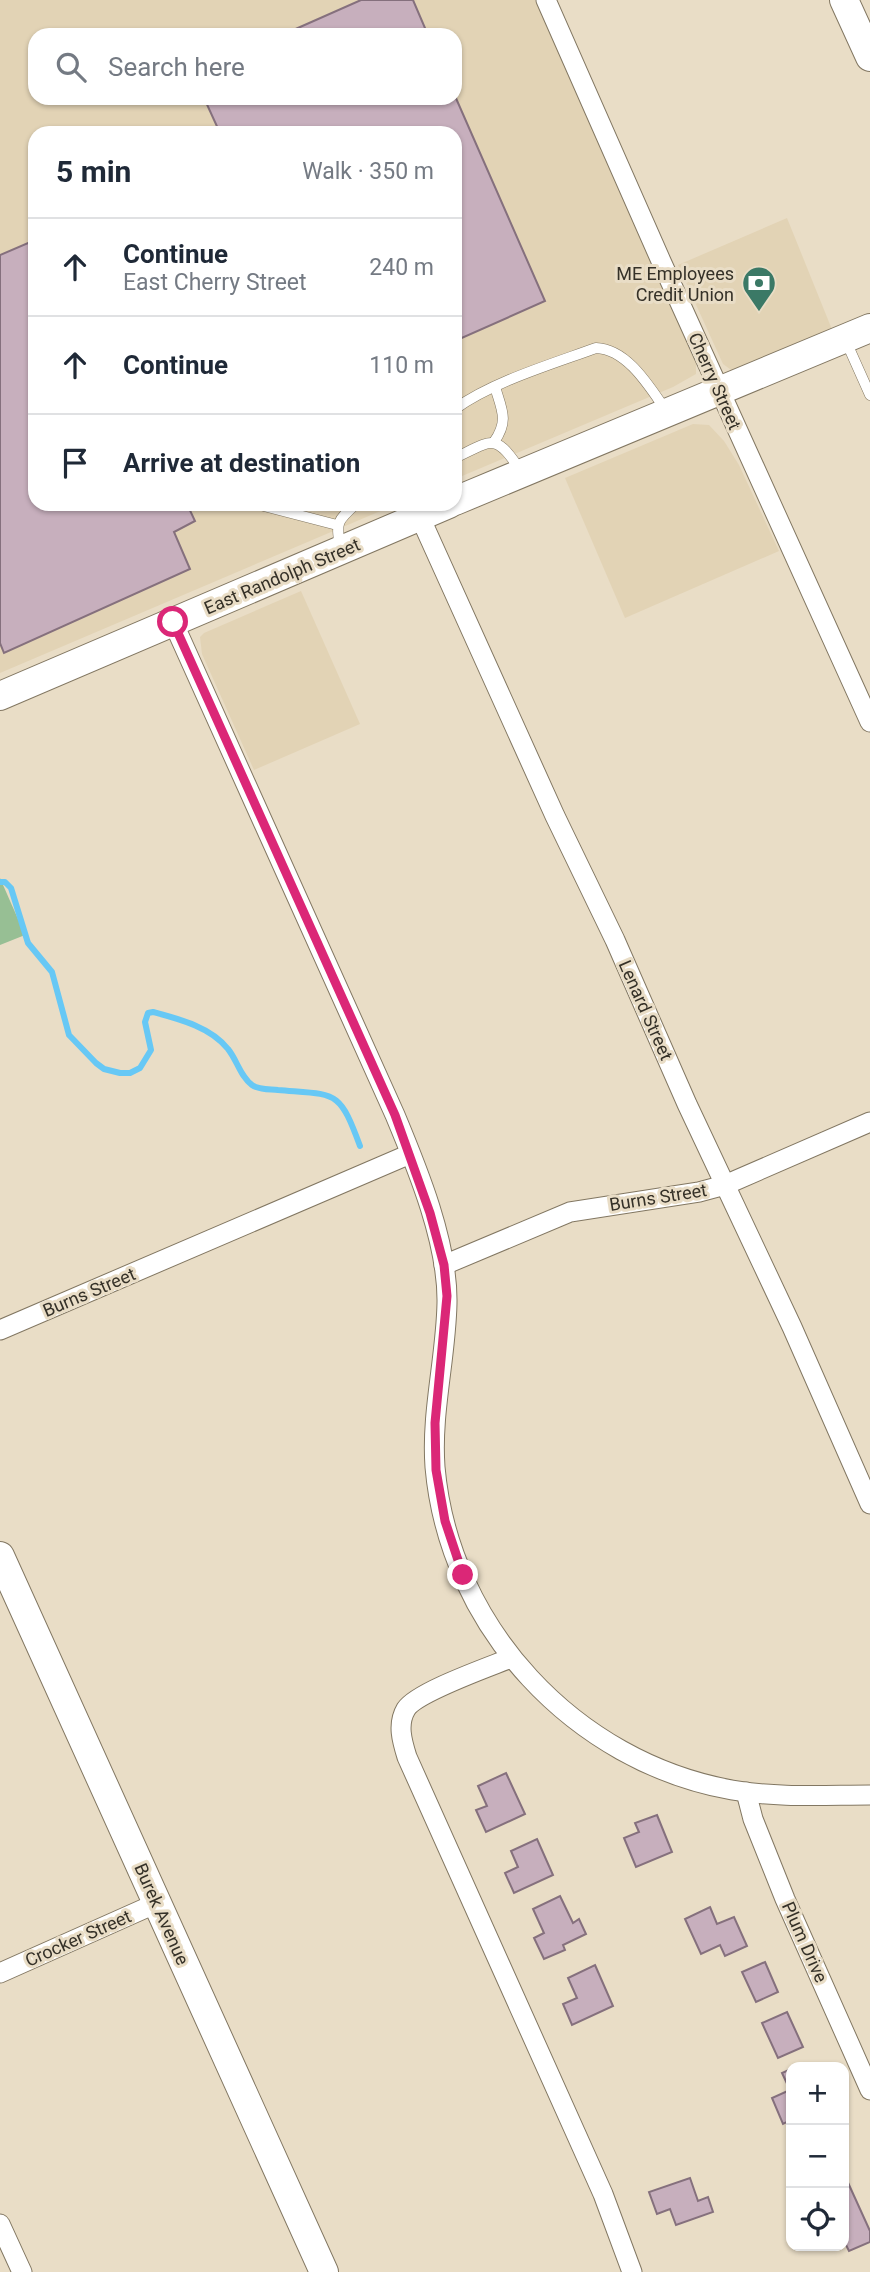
<!DOCTYPE html>
<meta charset="utf-8">
<style>
body{margin:0;font-family:Roboto,sans-serif;background:#f6f6f7;color:#1f2937}
.controls{position:absolute;right:21px;bottom:21px;display:grid;overflow:hidden;border-radius:14px;box-shadow:0 2px 5px #0004}
.controls button{width:63px;height:63px;display:grid;place-items:center;padding:0;border:0;border-bottom:2px solid #e0e1e3;background:#fff;color:#1f2937;font:35px sans-serif}
.stop{position:absolute;width:21px;height:21px;margin:-16px;border:5px solid #db2777;border-radius:50%;background:#fff}
.stop.end{background:#db2777;border-color:#fff;box-shadow:0 2px 7px #0008}
.list{margin:0;padding:0;list-style:none}
h2{display:flex;justify-content:space-between;align-items:center;height:91px;margin:0;padding:0 28px;font-size:30px}
h2 small{font-size:23px;font-weight:400;color:#747a83}
.list li{display:grid;grid-template-columns:46px 1fr auto;gap:21px;align-items:center;box-sizing:border-box;height:98px;padding:0 28px;border-top:2px solid #e0e1e3}
.list b{display:block;font-size:26px;white-space:nowrap}
.list p{margin:0;font-size:23px;white-space:nowrap;color:#747a83}
.list em{font-size:23px;font-style:normal;color:#747a83}
.icon{flex:none;width:38px;height:38px;fill:none;stroke:currentColor;stroke-width:2;stroke-linecap:round;stroke-linejoin:round}
.map{position:relative;flex:none;width:870px;height:2272px;overflow:hidden}
.search{position:absolute;background:#fff;box-shadow:0 2px 5px #0004;left:28px;top:28px;width:434px;height:77px;display:flex;align-items:center;gap:18px;box-sizing:border-box;padding:0 24px;border-radius:21px;color:#747a83;font-size:26px}
.panel{position:absolute;background:#fff;box-shadow:0 2px 5px #0004;left:28px;top:126px;width:434px;height:385px;border-radius:21px}
.map>svg:first-child{display:block}
</style>
<div class="map">
<svg width="870" height="2272" viewBox="0 0 870 2272">
<rect width="100%" height="100%" fill="#e9ddc6"/>
<!-- built -->
<g fill="#e2d3b5" fill-rule="evenodd">
<path d="M0,0H535L696,360V374L673,387L455,479V133H35V504H397L0,673ZM35,35H455V98H35Z"/>
<polygon points="787,218 833,332 734,372 723,364 678,265"/>
<polygon points="693,424 709,425 724,441 739,465 779,551 625,618 565,478"/>
<polygon points="301,591 360,724 254,770 202,654 200,637 204,633"/>
</g>
<!-- green -->
<polygon fill="#97bf94" points="0,878 25,935 0,945"/>
<g fill="none" stroke-linecap="round" stroke-linejoin="round">
<!-- stream -->
<path stroke="#67c8f5" stroke-width="6" d="M0,882H5L11,888L28,943L52,972L69,1035L96,1063L104,1069L120,1073H130L140,1068L151,1050L145,1022L148,1013L153,1012C179,1019 211,1027 228,1049C237,1060 240,1076 252,1085C259,1090 270,1089 278,1090C337,1095 339,1089 360,1146"/>
</g>
<!-- building -->
<g fill="#c7afbd" stroke="#85707d" stroke-width="2">
<polygon points="361,0 413,0 428,35 282,35"/>
<polygon points="455,96 545,301 455,341 455,133 220,133 204,98 455,98"/>
<polygon points="35,240 35,504 187,504 195,521 174,532 190,569 4,653 0,643 0,255"/>
<polygon points="506,1773 525,1814 486,1832 476,1810 487,1806 478,1786"/>
<polygon points="657,1815 672,1852 636,1867 624,1838 639,1832 635,1823"/>
<polygon points="537,1839 553,1875 514,1893 505,1873 518,1867 511,1851"/>
<polygon points="560,1896 573,1923 579,1919 586,1934 563,1945 565,1950 544,1959 534,1938 544,1933 533,1909"/>
<polygon points="710,1907 717,1924 734,1917 747,1946 725,1956 720,1945 701,1954 685,1919"/>
<polygon points="765,1962 778,1992 756,2002 742,1972"/>
<polygon points="595,1965 613,2006 572,2025 563,2004 577,1998 568,1978"/>
<polygon points="787,2012 803,2047 778,2058 762,2023"/>
<polygon points="791,2069 791,2120 783,2124 772,2098 790,2090 782,2073"/>
<polygon points="845,2176 870,2231 870,2242 849,2251 844,2241"/>
<polygon points="690,2178 698,2201 708,2197 713,2212 676,2225 670,2209 657,2214 649,2192"/>
</g>
<g fill="none" stroke-linecap="round" stroke-linejoin="round">
<!-- lane casing -->
<g stroke="#827762" stroke-width="11">
<g id="lane">
<polyline points="845,339 870,395"/>
<path d="M455,409C492,382 552,364 596,348C627,349 649,386 665,409"/>
<path d="M494,442C509,421 502,410 495,387"/>
<path d="M455,458C494,439 495,433 521,471"/>
<polyline points="256,504 337,525"/>
<path d="M340,547C336,522 337,521 356,504"/>
</g>
</g>
<!-- street casing -->
<g stroke="#827762" stroke-width="21">
<g id="street">
<polyline points="546,0 661,261 870,722"/>
<polyline points="420,517 555,816 615,940 687,1104 792,1327 870,1504"/>
<path d="M173,622L395,1115C418,1170 448,1243 447,1303C446,1358 431,1412 435,1467C449,1627 575,1762 732,1790C777,1798 825,1795 870,1795"/>
<polyline points="444,1265 570,1212 699,1192 725,1185 870,1122"/>
<polyline points="0,1330 410,1154"/>
<path d="M511,1658C489,1667 417,1692 406,1709C397,1724 402,1741 407,1757L603,2194L632,2272"/>
<polyline points="746,1792 753,1819 785,1899 870,2090"/>
<polyline points="0,1973 157,1903"/>
<polyline points="0,2224 22,2272"/>
</g>
</g>
<!-- secondary casing -->
<g stroke="#827762" stroke-width="30">
<g id="secondary">
<polyline points="844,0 870,57"/>
<polyline points="455,501 870,328"/>
<polyline points="0,696 449,504"/>
<polyline points="0,1556 324,2272"/>
</g>
</g>
<!-- lane -->
<use href="#lane" stroke="#fff" stroke-width="10"/>
<!-- street -->
<use href="#street" stroke="#fff" stroke-width="19"/>
<!-- secondary -->
<use href="#secondary" stroke="#fff" stroke-width="28"/>
</g>
<g fill="none" stroke-linecap="round" stroke-linejoin="round">
<!-- route -->
<polyline stroke="#db2777" stroke-width="9" points="173,622 395,1115 430,1213 444,1265 447,1296 435,1423 436,1470 445,1521 463,1575"/>
</g>
<!-- icons -->
<defs>
<g id="bank-pin" transform="scale(1.75)"><path d="M0 17L-7.5 6A9.5 9.5 0 1 1 7.5 6Z" fill="#3b7966" stroke="#e9ddc6"/><path d="M-6-4H6V4H-6ZM0-2.3a2.3 2.3 0 1 0 0 4.6a2.3 2.3 0 1 0 0-4.6Z" fill="#fff"/></g>
</defs>
<g fill-rule="evenodd">
<use href="#bank-pin" x="759" y="283"/>
</g>
<g text-anchor="middle" dominant-baseline="central" stroke-width="6" stroke-linejoin="round" paint-order="stroke">
<!-- poi labels -->
<g font-size="18" fill="#353128" stroke="#e9ddc6" text-anchor="end">
<text x="734" y="273">ME Employees<tspan x="734" dy="21">Credit Union</tspan></text>
</g>
<!-- street labels -->
<g font-size="18" fill="#353128" stroke="#e9ddc6">
<text transform="translate(715 381) rotate(66)">Cherry Street</text>
<text transform="translate(282 576) rotate(-23)">East Randolph Street</text>
<text transform="translate(646 1010) rotate(66)">Lenard Street</text>
<text transform="translate(658 1197) rotate(-9)">Burns Street</text>
<text transform="translate(89 1292) rotate(-23)">Burns Street</text>
<text transform="translate(162 1914) rotate(66)">Burek Avenue</text>
<text transform="translate(78 1938) rotate(-24)">Crocker Street</text>
<text transform="translate(805 1942) rotate(66)">Plum Drive</text>
</g>
</g>
</svg>
<div class="controls">
<button>+</button>
<button>−</button>
<button><svg class="icon" aria-label="locate" viewBox="0 0 24 24"><circle cx="12" cy="12" r="6"/><path d="M12 2v4M12 18v4M2 12h4M18 12h4"/></svg></button>
</div>
<div class="stop" style="left:173px;top:622px"></div>
<div class="stop end" style="left:463px;top:1575px"></div>
<div class="search"><svg class="icon" aria-label="search" viewBox="0 0 24 24"><circle cx="10" cy="10" r="6"/><path d="M15 15l6 6"/></svg>Search here</div>
<section class="panel">
<h2>5 min<small>Walk · 350 m</small></h2>
<ul class="list">
<li><svg class="icon" aria-label="ahead" viewBox="0 0 24 24"><path d="M12 20V5M6 11l6-6 6 6"/></svg><div><b>Continue</b><p>East Cherry Street</p></div><em>240 m</em></li>
<li><svg class="icon" aria-label="ahead" viewBox="0 0 24 24"><path d="M12 20V5M6 11l6-6 6 6"/></svg><div><b>Continue</b></div><em>110 m</em></li>
<li><svg class="icon" aria-label="arrive" viewBox="0 0 24 24"><path d="M6 21V4h12l-3 4 3 4H6"/></svg><div><b>Arrive at destination</b></div></li>
</ul>
</section>
</div>
